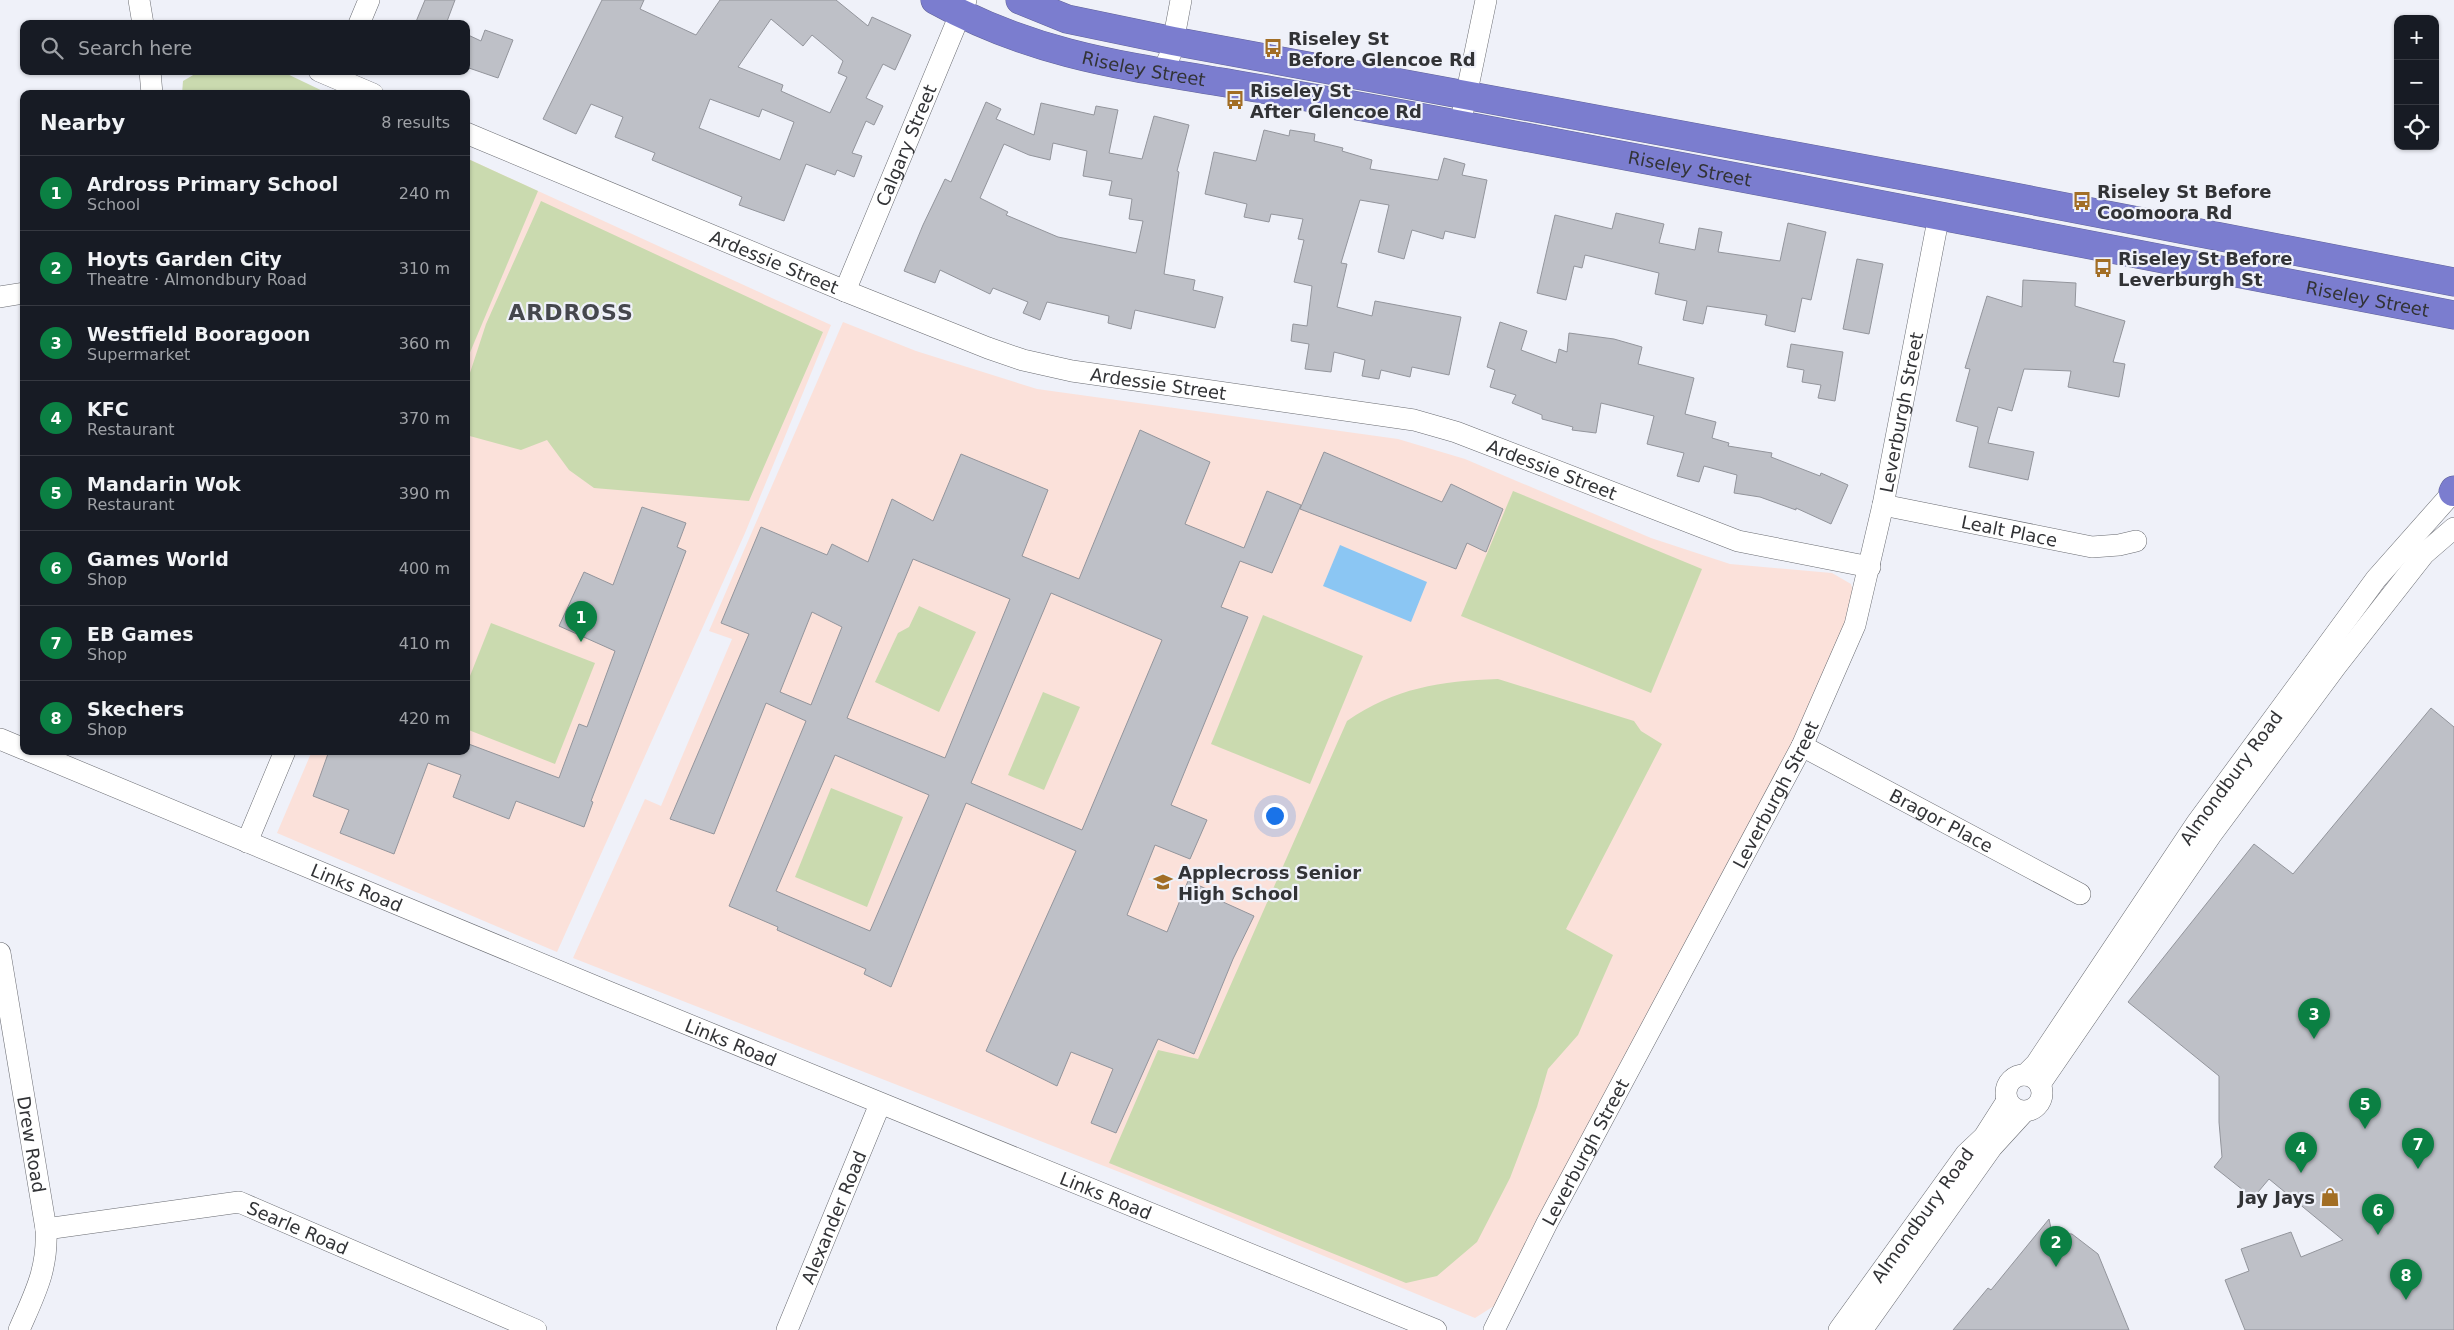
<!DOCTYPE html>
<meta charset="utf-8">
<style>
body{margin:0;font-family:"DejaVu Sans",sans-serif;background:#242831;color:#f1f3f6}
.controls{position:absolute;right:15px;top:15px;display:grid;overflow:hidden;border-radius:10px;box-shadow:0 1px 4px #0004}
.controls button{width:45px;height:45px;display:grid;place-items:center;padding:0;border:0;border-bottom:1px solid #363941;background:#171b24;color:#f1f3f6;font:25px sans-serif}
.you{position:absolute;left:1274px;top:815px;width:18px;height:18px;margin:-12px;border:4px solid #fff;border-radius:50%;background:#1a73e8;box-shadow:0 0 0 8px #1a73e833}
.badge{display:grid;place-items:center;width:32px;height:32px;border-radius:50%;background:#0b8043;color:#fff;font-size:16px;font-weight:700}
.pin{position:absolute;translate:-50% -41px;filter:drop-shadow(0 1px 2px #0008)}
.pin::after{content:'';position:absolute;top:26px;width:18px;height:15px;background:inherit;clip-path:polygon(0 0,100% 0,50% 100%)}
.list{margin:0;padding:0;list-style:none}
h2{display:flex;justify-content:space-between;align-items:center;height:65px;margin:0;padding:0 20px;font-size:21px}
h2 small{font-size:16px;font-weight:400;color:#9ea1a6}
.list li{display:grid;grid-template-columns:32px 1fr auto;gap:15px;align-items:center;box-sizing:border-box;height:75px;padding:0 20px;border-top:1px solid #363941}
.list b{display:block;font-size:19px;white-space:nowrap}
.list p{margin:0;font-size:16px;white-space:nowrap;color:#9ea1a6}
.list em{font-size:16px;font-style:normal;color:#9ea1a6}
.icon{flex:none;width:28px;height:28px;fill:none;stroke:currentColor;stroke-width:2;stroke-linecap:round;stroke-linejoin:round}
.map{position:relative;flex:none;width:2454px;height:1330px;overflow:hidden}
.search{position:absolute;background:#171b24;box-shadow:0 1px 4px #0004;left:20px;top:20px;width:450px;height:55px;display:flex;align-items:center;gap:12px;box-sizing:border-box;padding:0 18px;border-radius:10px;color:#9ea1a6;font-size:19px}
.panel{position:absolute;background:#171b24;box-shadow:0 1px 4px #0004;left:20px;top:90px;width:450px;height:665px;border-radius:10px}
.map>svg:first-child{display:block}
</style>
<div class="map">
<svg width="2454" height="1330" viewBox="0 0 2454 1330">
<rect width="100%" height="100%" fill="#eff1f9"/>
<!-- education -->
<g fill="#fbe1da">
<polygon points="466,158 831,325 745,533 557,952 277,833 312,751 466,751"/>
<polygon points="843,322 916,351 1037,389 1398,439 1465,459 1651,538 1730,564 1832,573 1851,584 1856,602 1855,625 1497,1304 1475,1318 1127,1175 573,958 645,799 661,806 732,639 709,631"/>
</g>
<!-- green -->
<g fill="#cadaaf">
<polygon points="200,71 281,71 329,94 182,94 183,81"/>
<polygon points="466,158 538,191 466,362"/>
<polygon points="541,201 823,332 749,501 594,488 569,470 547,440 521,450 466,435 466,385 486,324"/>
<polygon points="1513,491 1702,569 1651,693 1461,616"/>
<polygon points="919,606 976,632 939,712 875,682 898,633 909,627"/>
<polygon points="1263,615 1363,656 1310,784 1211,744"/>
<polygon points="491,623 595,663 555,764 466,729 466,686"/>
<path d="M1498,679L1634,721L1641,731L1662,744L1566,929L1613,955L1578,1035L1548,1069L1537,1107L1510,1178L1477,1242L1437,1276L1406,1283L1109,1163L1158,1050L1198,1059L1347,721C1395,688 1440,681 1498,679Z"/>
<polygon points="1043,692 1080,707 1044,790 1008,775"/>
<polygon points="831,788 903,817 867,907 795,877"/>
</g>
<!-- water -->
<polygon fill="#8bc6f3" points="1340,545 1427,582 1411,622 1323,586"/>
<!-- building -->
<g fill="#bec0c7" stroke="#93959c" fill-rule="evenodd">
<polygon points="425,0 455,0 446,24 415,24"/>
<path d="M602,0H644L640,9L696,35L720,0H836L868,26L872,17L911,35L895,70L883,64L866,98L883,106L874,125L866,121L852,153L862,156L854,177L837,170L835,175L806,164L784,221L739,205L742,197L652,160L655,153L615,137L623,117L591,104L576,134L543,119ZM771,19L803,46L812,35L843,61L838,73L847,77L830,113L781,91L783,85L738,67ZM710,99L759,117L762,109L794,122L780,160L699,128Z"/>
<polygon points="485,30 513,40 498,78 466,67 466,34 481,41"/>
<path d="M986,102L1001,109L996,119L1034,135L1041,103L1094,115L1096,106L1118,110L1109,153L1142,159L1154,116L1189,125L1177,171L1179,172L1164,274L1195,280L1193,290L1223,297L1215,328L1135,310L1131,329L1108,323L1109,316L1047,302L1040,320L1023,313L1028,302L993,288L990,294L940,270L935,283L904,271L923,225L945,179L951,182ZM1053,143L1087,151L1083,176L1112,181L1109,195L1132,199L1129,219L1143,221L1136,253L1058,237L1006,215L1008,212L980,198L1004,144L1029,155L1050,160Z"/>
<polygon points="1264,130 1289,136 1290,130 1315,134 1314,141 1343,148 1342,151 1372,160 1370,169 1438,180 1444,158 1465,164 1462,175 1487,180 1475,238 1445,231 1443,239 1412,230 1404,259 1378,252 1389,205 1360,200 1341,263 1347,264 1337,307 1372,316 1375,301 1461,317 1449,375 1412,367 1410,377 1381,370 1379,379 1362,376 1365,360 1334,352 1331,372 1305,369 1309,344 1291,341 1293,324 1307,326 1312,286 1294,282 1304,240 1298,239 1303,219 1271,214 1269,222 1244,217 1247,204 1205,194 1214,152 1256,161"/>
<polygon points="1616,213 1664,224 1659,243 1695,250 1699,228 1722,232 1718,252 1780,261 1788,223 1826,232 1811,300 1802,298 1795,332 1765,325 1767,315 1707,306 1703,324 1683,320 1687,301 1655,294 1659,273 1585,255 1582,268 1574,266 1566,300 1537,293 1555,215 1612,229"/>
<polygon points="1857,259 1883,264 1869,334 1843,329"/>
<polygon points="2023,280 2076,283 2075,306 2125,321 2113,362 2125,364 2119,397 2068,387 2071,371 2024,369 2012,411 1998,407 1988,443 2034,452 2028,480 1969,467 1978,427 1956,421 1970,369 1965,368 1987,296 2022,307"/>
<polygon points="1500,322 1527,331 1521,350 1556,363 1559,349 1567,352 1569,333 1614,339 1642,347 1638,364 1694,378 1685,414 1716,422 1712,438 1729,443 1728,446 1772,453 1771,457 1820,476 1821,473 1848,485 1831,524 1796,508 1796,510 1760,497 1734,493 1737,475 1704,466 1699,482 1677,476 1684,453 1647,444 1654,416 1601,403 1596,433 1572,430 1573,427 1542,419 1542,415 1512,403 1516,395 1490,387 1495,370 1487,367"/>
<polygon points="1791,344 1843,352 1835,401 1818,398 1821,385 1802,382 1804,370 1787,367"/>
<path d="M1140,430L1210,462L1185,524L1244,548L1267,491L1301,505L1272,573L1240,561L1221,607L1248,617L1171,805L1207,820L1190,859L1155,845L1127,915L1167,932L1188,881L1214,892L1212,897L1254,916L1233,959L1194,1054L1158,1039L1116,1133L1091,1123L1113,1069L1071,1052L1057,1086L986,1051L1076,851L966,803L891,987L864,974L866,969L777,930L778,927L729,906L806,721L766,703L714,834L670,819L749,634L721,623L761,527L827,555L832,544L868,562L892,499L933,521L961,454L1048,490L1022,556L1079,579ZM913,559L1010,599L945,758L847,718ZM1051,593L1162,640L1082,830L971,783ZM812,612L842,627L811,705L780,692ZM835,755L929,795L870,931L776,891Z"/>
<polygon points="1324,452 1442,502 1451,484 1503,509 1486,552 1467,543 1456,569 1300,509"/>
<polygon points="642,507 686,523 677,547 686,551 591,801 593,802 584,827 516,801 509,819 453,797 461,775 428,763 394,854 340,833 349,810 313,796 329,751 466,751 466,743 559,778 579,724 587,727 615,651 559,626 584,572 613,585"/>
<polygon points="2431,708 2454,727 2454,1330 2245,1330 2225,1280 2249,1271 2241,1249 2291,1232 2301,1257 2343,1240 2269,1179 2253,1198 2214,1167 2222,1157 2219,1122 2219,1076 2128,1002 2254,844 2293,874"/>
<polygon points="2049,1219 2052,1233 2072,1234 2098,1254 2129,1330 1953,1330 1988,1288 1991,1290"/>
</g>
<g fill="none" stroke-linecap="round" stroke-linejoin="round">
<!-- minor casing -->
<g stroke="#696b71" stroke-width="22">
<g id="minor">
<polyline points="139,0 143,24"/>
<polyline points="359,24 369,0"/>
<polyline points="150,71 152,94"/>
<polyline points="319,71 373,94"/>
<polyline points="1162,74 1171,53 1181,0"/>
<polyline points="1460,125 1486,0"/>
<path id="s1" d="M466,133L845,291L988,348L1023,360L1072,371L1414,420L1456,432L1738,541L1870,567"/>
<path id="s2" d="M845,291L966,0"/>
<polyline points="0,297 24,293"/>
<path id="s3" d="M1883,505L2092,547L2119,545L2136,541"/>
<polyline points="0,739 24,749"/>
<path id="s4" d="M1802,746L2080,894"/>
<path id="s5" d="M29,751L611,993L1436,1330"/>
<polyline points="247,842 285,751"/>
<path id="s6" d="M0,953L46,1229C48,1270 35,1293 19,1330"/>
<circle cx="2024" cy="1093" r="18"/>
<path id="s7" d="M2025,1075L2036,1064L2196,824L2376,579L2454,491"/>
<polyline points="2040,1084 2211,835 2337,665 2424,554 2454,528"/>
<path id="s8" d="M46,1229L239,1202L536,1330"/>
<path id="s9" d="M787,1330L880,1104"/>
<path id="s10" d="M1494,1330L1547,1223L1802,746L1855,625L1883,505L1939,215"/>
<path id="s11" d="M1839,1330L1966,1154L1984,1137L2007,1101"/>
<polyline points="1862,1330 1992,1147 2024,1112"/>
</g>
</g>
<!-- highway casing -->
<g stroke="#616399" stroke-width="29">
<g id="highway">
<path id="s12" d="M935,0C1034,55 1124,66 1233,84C1308,97 1382,110 1456,124C1789,186 2122,251 2454,315"/>
<polyline points="1020,0 1067,19 1173,41 1947,184 2454,282"/>
<polyline points="2453,492 2454,490"/>
</g>
</g>
<!-- minor -->
<use href="#minor" stroke="#fff" stroke-width="21"/>
<!-- highway -->
<use href="#highway" stroke="#7b7dcf" stroke-width="28"/>
</g>
<!-- icons -->
<defs>
<g id="bus-bare" transform="scale(1.5)"><path d="M-5-6H5V4H4V6H2V4H-2V6H-4V4H-5ZM-3.5-4V0h7V-4ZM-3.5 1.2v1.5H-2V1.2ZM2 1.2v1.5H3.5V1.2Z" fill="#a26e25" stroke="#eff1f9" stroke-width="2.5" paint-order="stroke"/></g>
<g id="school-bare" transform="scale(1.5)"><path d="M0-5L7-2L0 1L-7-2ZM-4 1L0 2.5L4 1V4Q0 6-4 4Z" fill="#a26e25" stroke="#eff1f9" stroke-width="2.5" paint-order="stroke"/></g>
<g id="shop-bare" transform="scale(1.5)"><path d="M-5-2.5h2.3a2.7 3.5 0 0 1 5.4 0H5L5.5 6h-11ZM-1.5-2.5h3a1.5 2.3 0 0 0-3 0Z" fill="#a26e25" stroke="#eff1f9" stroke-width="2.5" paint-order="stroke"/></g>
</defs>
<g fill-rule="evenodd">
<use href="#bus-bare" x="1273" y="48"/>
<use href="#bus-bare" x="1235" y="100"/>
<use href="#bus-bare" x="2082" y="201"/>
<use href="#bus-bare" x="2103" y="268"/>
<use href="#school-bare" x="1163" y="882"/>
<use href="#shop-bare" x="2330" y="1197"/>
</g>
<g text-anchor="middle" dominant-baseline="central" stroke-width="4.5" stroke-linejoin="round" paint-order="stroke">
<!-- poi labels -->
<g font-size="18" font-weight="bold" fill="#323336" stroke="#eff1f9" text-anchor="start">
<text x="1288" y="38">Riseley St<tspan x="1288" dy="21">Before Glencoe Rd</tspan></text>
<text x="1250" y="90">Riseley St<tspan x="1250" dy="21">After Glencoe Rd</tspan></text>
<text x="2097" y="191">Riseley St Before<tspan x="2097" dy="21">Coomoora Rd</tspan></text>
<text x="2118" y="258">Riseley St Before<tspan x="2118" dy="21">Leverburgh St</tspan></text>
<text x="1178" y="872">Applecross Senior<tspan x="1178" dy="21">High School</tspan></text>
<text x="2315" y="1197" text-anchor="end">Jay Jays</text>
</g>
<!-- street labels -->
<g font-size="18" fill="#323336" stroke="#eff1f9">
<text stroke="none"><textPath href="#s12" startOffset="221">Riseley Street</textPath></text>
<text stroke="none"><textPath href="#s2" startOffset="158">Calgary Street</textPath></text>
<text stroke="none"><textPath href="#s12" startOffset="776">Riseley Street</textPath></text>
<text stroke="none"><textPath href="#s1" startOffset="334">Ardessie Street</textPath></text>
<text stroke="none"><textPath href="#s12" startOffset="1466">Riseley Street</textPath></text>
<text stroke="none"><textPath href="#s1" startOffset="739">Ardessie Street</textPath></text>
<text stroke="none"><textPath href="#s10" startOffset="1010">Leverburgh Street</textPath></text>
<text stroke="none"><textPath href="#s1" startOffset="1144">Ardessie Street</textPath></text>
<text stroke="none"><textPath href="#s3" startOffset="129">Lealt Place</textPath></text>
<text stroke="none"><textPath href="#s7" startOffset="362">Almondbury Road</textPath></text>
<text stroke="none"><textPath href="#s10" startOffset="605">Leverburgh Street</textPath></text>
<text stroke="none"><textPath href="#s4" startOffset="158">Bragor Place</textPath></text>
<text stroke="none"><textPath href="#s5" startOffset="355">Links Road</textPath></text>
<text stroke="none"><textPath href="#s5" startOffset="760">Links Road</textPath></text>
<text stroke="none"><textPath href="#s6" startOffset="194">Drew Road</textPath></text>
<text stroke="none"><textPath href="#s10" startOffset="200">Leverburgh Street</textPath></text>
<text stroke="none"><textPath href="#s5" startOffset="1165">Links Road</textPath></text>
<text stroke="none"><textPath href="#s11" startOffset="142">Almondbury Road</textPath></text>
<text stroke="none"><textPath href="#s9" startOffset="122">Alexander Road</textPath></text>
<text stroke="none"><textPath href="#s8" startOffset="259">Searle Road</textPath></text>
</g>
<!-- district labels -->
<g font-size="22" font-weight="bold" letter-spacing="1" fill="#45474d" stroke="#eff1f9">
<text x="571" y="312">ARDROSS</text>
</g>
</g>
</svg>
<div class="controls">
<button>+</button>
<button>−</button>
<button><svg class="icon" aria-label="locate" viewBox="0 0 24 24"><circle cx="12" cy="12" r="6"/><path d="M12 2v4M12 18v4M2 12h4M18 12h4"/></svg></button>
</div>
<div class="you"></div>
<div class="pin badge" style="left:581px;top:642px">1</div>
<div class="pin badge" style="left:2056px;top:1267px">2</div>
<div class="pin badge" style="left:2314px;top:1039px">3</div>
<div class="pin badge" style="left:2301px;top:1173px">4</div>
<div class="pin badge" style="left:2365px;top:1129px">5</div>
<div class="pin badge" style="left:2378px;top:1235px">6</div>
<div class="pin badge" style="left:2418px;top:1169px">7</div>
<div class="pin badge" style="left:2406px;top:1300px">8</div>
<div class="search"><svg class="icon" aria-label="search" viewBox="0 0 24 24"><circle cx="10" cy="10" r="6"/><path d="M15 15l6 6"/></svg>Search here</div>
<section class="panel">
<h2>Nearby<small>8 results</small></h2>
<ul class="list">
<li><span class="badge">1</span><div><b>Ardross Primary School</b><p>School</p></div><em>240 m</em></li>
<li><span class="badge">2</span><div><b>Hoyts Garden City</b><p>Theatre · Almondbury Road</p></div><em>310 m</em></li>
<li><span class="badge">3</span><div><b>Westfield Booragoon</b><p>Supermarket</p></div><em>360 m</em></li>
<li><span class="badge">4</span><div><b>KFC</b><p>Restaurant</p></div><em>370 m</em></li>
<li><span class="badge">5</span><div><b>Mandarin Wok</b><p>Restaurant</p></div><em>390 m</em></li>
<li><span class="badge">6</span><div><b>Games World</b><p>Shop</p></div><em>400 m</em></li>
<li><span class="badge">7</span><div><b>EB Games</b><p>Shop</p></div><em>410 m</em></li>
<li><span class="badge">8</span><div><b>Skechers</b><p>Shop</p></div><em>420 m</em></li>
</ul>
</section>
</div>
